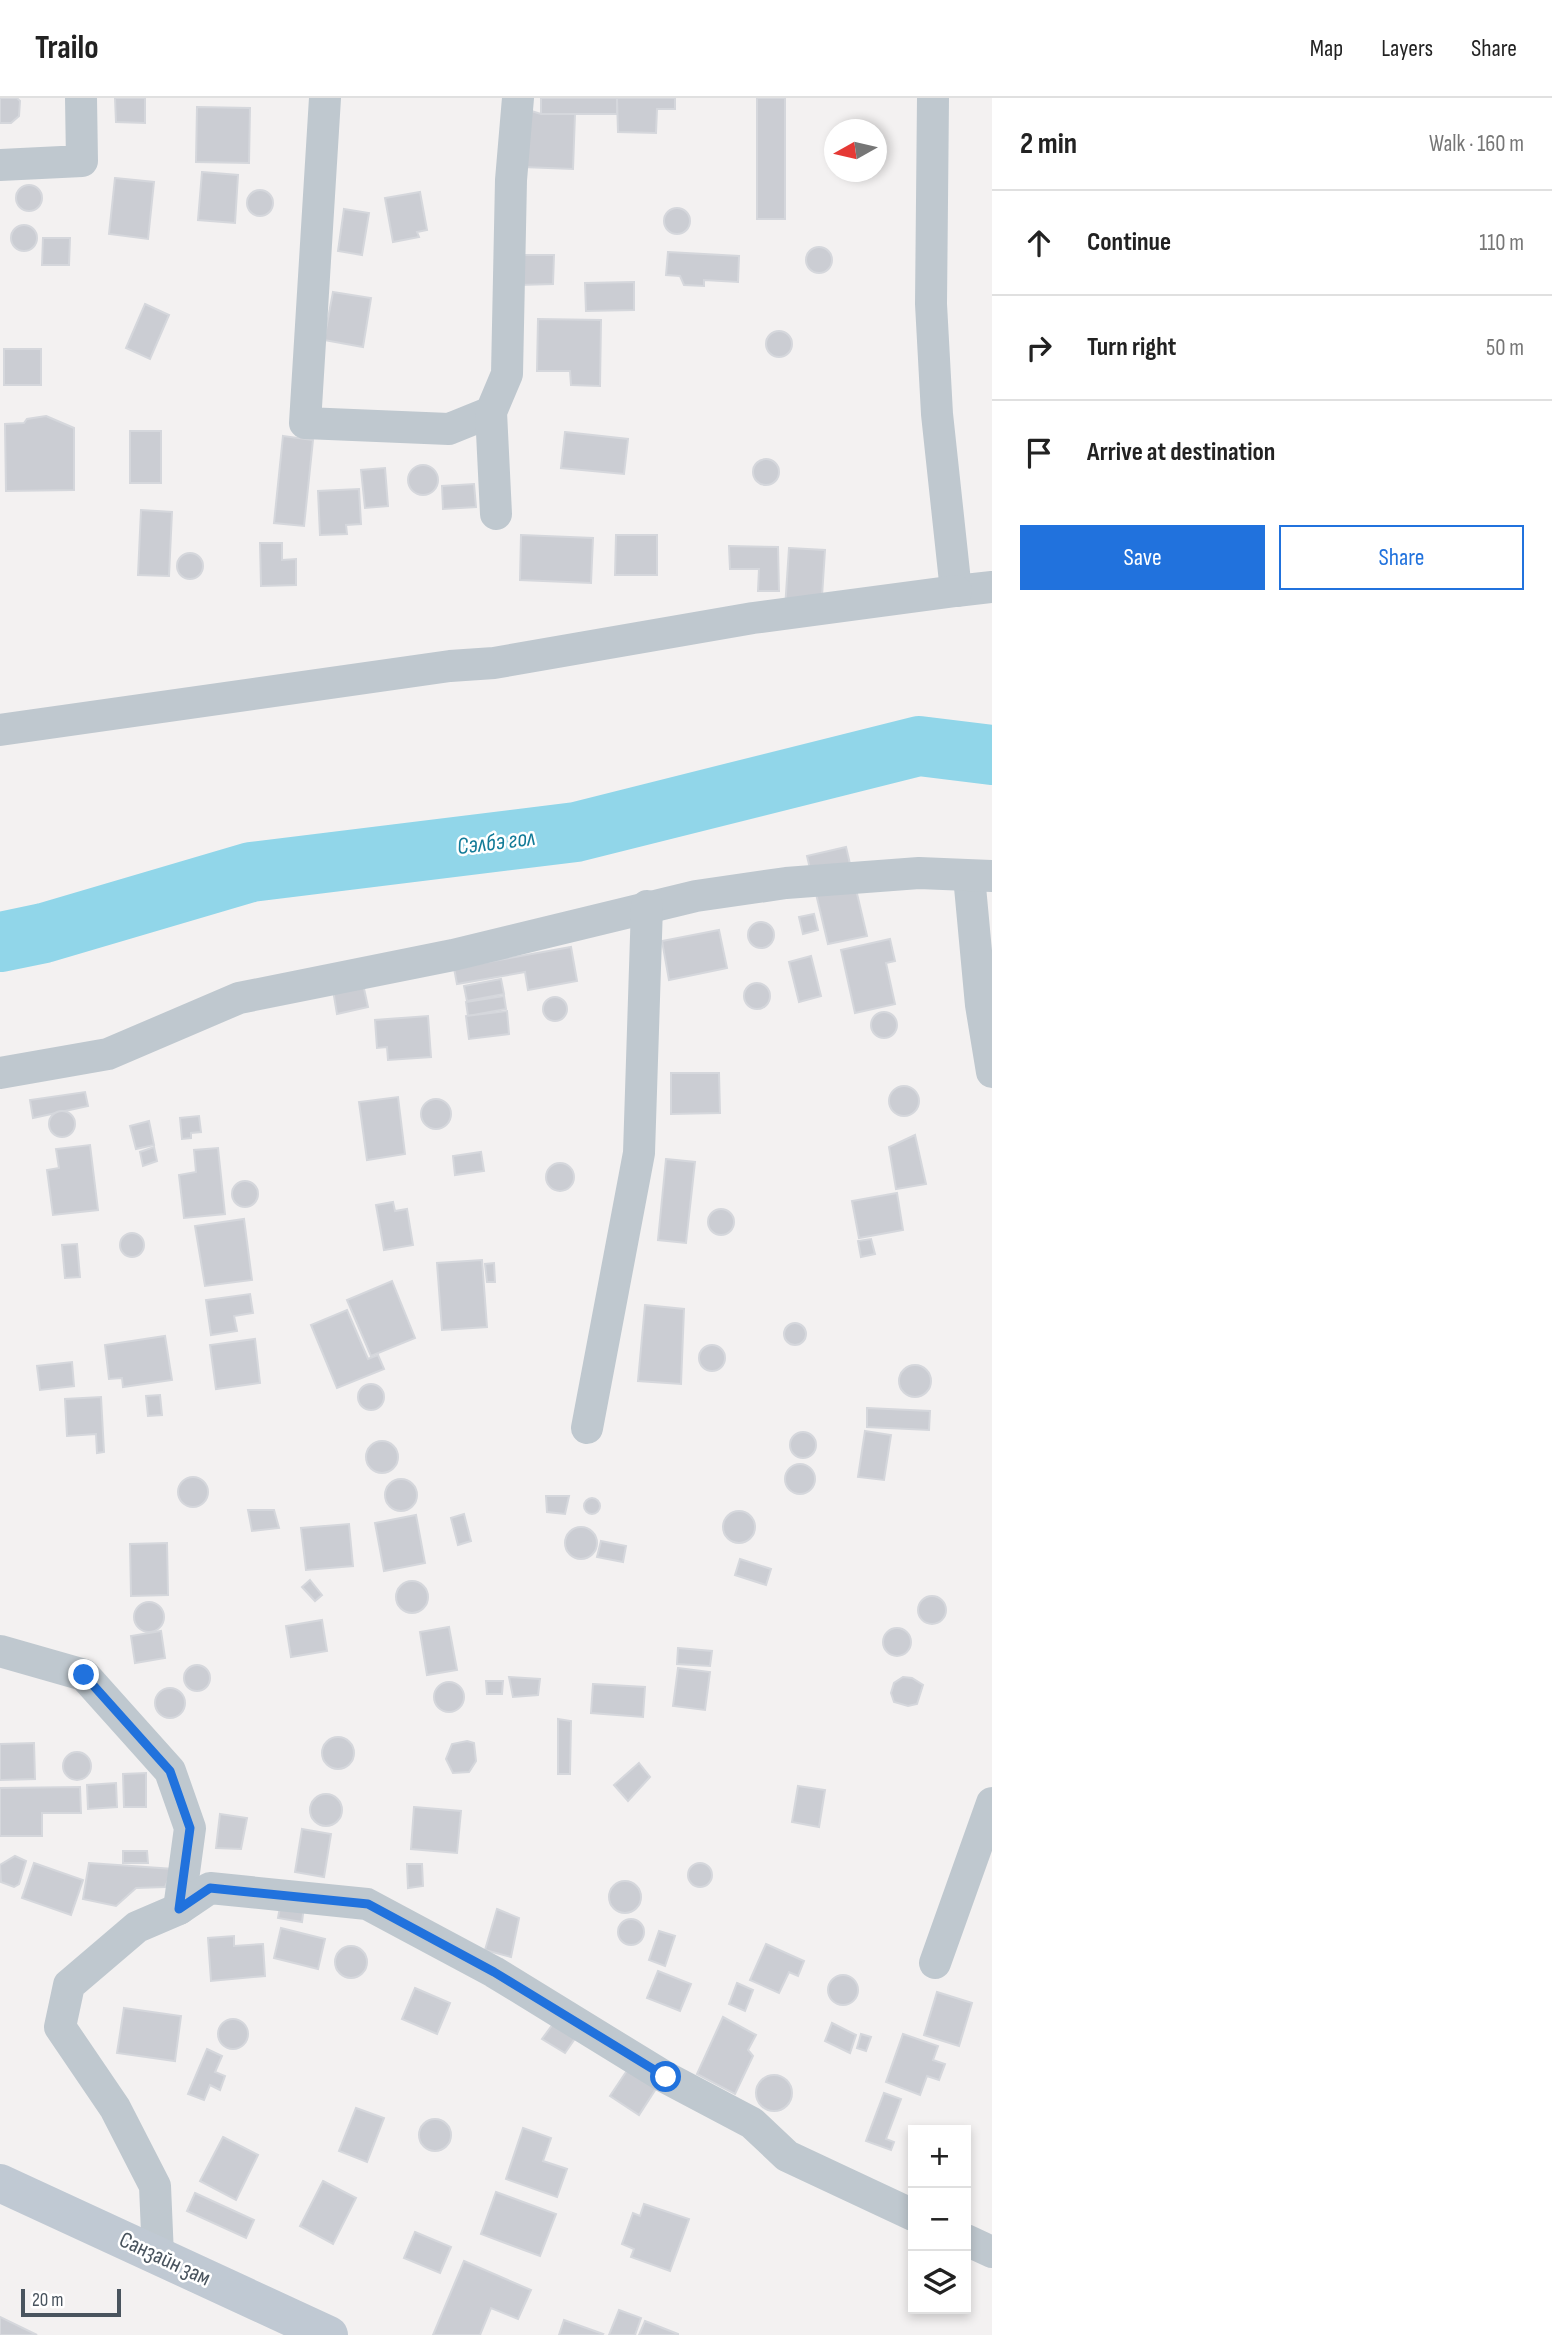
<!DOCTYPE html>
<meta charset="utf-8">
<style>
body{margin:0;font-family:"Sofia Sans Condensed",sans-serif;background:#f6f6f6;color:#222}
.controls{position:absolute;right:21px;bottom:21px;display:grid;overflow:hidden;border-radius:0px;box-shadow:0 4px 10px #0003}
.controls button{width:63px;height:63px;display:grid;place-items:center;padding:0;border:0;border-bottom:2px solid #e0e0e0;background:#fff;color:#222;font:35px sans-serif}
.compass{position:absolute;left:824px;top:21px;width:63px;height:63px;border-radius:50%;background:#fff;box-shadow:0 4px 10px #0003;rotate:262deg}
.scale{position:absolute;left:21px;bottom:18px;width:100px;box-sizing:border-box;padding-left:7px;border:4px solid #49545e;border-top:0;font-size:19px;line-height:24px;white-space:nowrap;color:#49545e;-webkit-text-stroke:5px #fff;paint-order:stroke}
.stop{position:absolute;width:21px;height:21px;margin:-16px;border:5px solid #2172dd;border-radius:50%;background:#fff}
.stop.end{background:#2172dd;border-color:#fff;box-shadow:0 2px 7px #0008}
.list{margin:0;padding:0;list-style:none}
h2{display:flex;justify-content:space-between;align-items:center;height:91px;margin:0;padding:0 28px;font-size:30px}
h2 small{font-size:23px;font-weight:400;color:#767676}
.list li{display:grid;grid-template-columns:46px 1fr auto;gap:21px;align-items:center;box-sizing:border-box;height:105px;padding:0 28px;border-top:2px solid #e0e0e0}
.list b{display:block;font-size:26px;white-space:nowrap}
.list em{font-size:23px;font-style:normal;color:#767676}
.actions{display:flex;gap:14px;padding:21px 28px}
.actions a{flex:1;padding:16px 0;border:2px solid #2172dd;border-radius:0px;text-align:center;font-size:24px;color:#2172dd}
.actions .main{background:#2172dd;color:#fff}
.icon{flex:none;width:38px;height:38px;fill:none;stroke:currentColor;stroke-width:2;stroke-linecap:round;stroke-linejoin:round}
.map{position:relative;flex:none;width:992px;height:2237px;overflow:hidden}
header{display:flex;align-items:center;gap:42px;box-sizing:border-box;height:98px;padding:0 35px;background:#fff;border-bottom:2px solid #e0e0e0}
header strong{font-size:33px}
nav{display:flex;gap:38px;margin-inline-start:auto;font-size:24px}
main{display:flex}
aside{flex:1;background:#fff}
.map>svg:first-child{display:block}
</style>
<header>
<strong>Trailo</strong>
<nav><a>Map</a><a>Layers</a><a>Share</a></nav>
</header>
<main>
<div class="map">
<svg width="992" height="2237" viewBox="0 0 992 2237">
<rect width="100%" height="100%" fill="#f3f1f1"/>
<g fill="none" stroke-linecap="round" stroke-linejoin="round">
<!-- river -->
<polyline stroke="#91d6e9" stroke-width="60" points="0,844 44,835 251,774 576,734 919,648 992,657"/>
</g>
<!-- building -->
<g fill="#cbcdd3" stroke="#d5d7dc" stroke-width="2">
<polygon points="0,0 17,0 20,3 19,18 11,25 0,25"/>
<polygon points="115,0 145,0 145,25 116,24"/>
<rect x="541" y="0" width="76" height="16"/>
<polygon points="617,0 675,0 675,11 657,11 656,35 618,34"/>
<rect x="757" y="0" width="28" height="121"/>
<polygon points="197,9 250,10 249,65 196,64"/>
<polygon points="525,11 541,16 575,16 573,71 523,69"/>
<polygon points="202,74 238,77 235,125 198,122"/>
<polygon points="115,80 154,84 148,141 109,136"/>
<circle cx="29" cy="100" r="13"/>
<circle cx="260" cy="105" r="13"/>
<polygon points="420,94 427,132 417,134 419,139 393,144 385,100"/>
<circle cx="677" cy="123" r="13"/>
<polygon points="344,111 369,115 362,157 338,153"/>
<circle cx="24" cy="140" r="13"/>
<polygon points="43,140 70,140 69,167 42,167"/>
<circle cx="819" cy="162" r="13"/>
<polygon points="668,154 739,158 738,184 704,182 704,188 684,187 680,178 666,177"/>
<polygon points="519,157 554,157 553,186 519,187"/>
<polygon points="634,184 634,212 586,213 585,185"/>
<polygon points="333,194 371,200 363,249 324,242"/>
<polygon points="145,206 169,217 150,261 126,250"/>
<polygon points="538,221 601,222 600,288 571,287 570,273 537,273"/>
<circle cx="779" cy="246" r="13"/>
<rect x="4" y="251" width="37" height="36"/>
<polygon points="46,318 74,330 74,392 6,393 5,326 24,325 27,321"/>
<rect x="130" y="333" width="31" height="52"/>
<polygon points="565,334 628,341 624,376 561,370"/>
<polygon points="283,338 313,342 304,428 274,425"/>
<circle cx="766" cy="374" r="13"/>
<circle cx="423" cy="382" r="15"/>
<polygon points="385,370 388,408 365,410 361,372"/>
<polygon points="474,386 476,409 443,411 442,388"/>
<polygon points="359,391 361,426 346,427 347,436 320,437 318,393"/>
<polygon points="141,412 172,414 169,478 138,477"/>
<polygon points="521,437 593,440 591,485 520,482"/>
<polygon points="616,437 657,437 657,477 615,477"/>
<polygon points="260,445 282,445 282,462 296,461 296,487 261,488"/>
<polygon points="729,448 778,449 779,493 758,493 759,471 730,471"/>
<polygon points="789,450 825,452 821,514 785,511"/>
<circle cx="190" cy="468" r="13"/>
<polygon points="846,749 867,838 828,846 807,758"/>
<polygon points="814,816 818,832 803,836 799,819"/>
<circle cx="761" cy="837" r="13"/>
<polygon points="719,832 727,870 669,882 662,843"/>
<polygon points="890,841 895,863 886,865 895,906 855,915 841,852"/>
<polygon points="571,849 577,883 528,892 525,874 457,886 454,870"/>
<polygon points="811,858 821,898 799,904 789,864"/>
<polygon points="501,881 504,896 467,903 464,888"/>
<circle cx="757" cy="898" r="13"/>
<polygon points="363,886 368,909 337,916 333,892"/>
<polygon points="504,898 506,911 468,918 466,904"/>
<circle cx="555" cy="911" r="12"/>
<polygon points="507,913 509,936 469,941 466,918"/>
<circle cx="884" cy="927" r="13"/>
<polygon points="428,918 431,959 388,962 387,949 377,950 375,922"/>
<polygon points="671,975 719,975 720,1015 671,1016"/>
<circle cx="904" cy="1003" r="15"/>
<polygon points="85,994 88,1008 33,1020 30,1002"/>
<polygon points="398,999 405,1056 367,1062 359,1004"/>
<circle cx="436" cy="1016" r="15"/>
<circle cx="62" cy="1026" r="13"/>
<polygon points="199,1018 201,1034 191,1035 191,1040 182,1041 180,1020"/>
<polygon points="149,1023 154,1047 136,1051 130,1028"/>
<polygon points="915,1037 926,1086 896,1091 889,1049"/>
<polygon points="90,1047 98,1112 53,1117 47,1072 59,1070 56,1051"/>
<polygon points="154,1049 157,1063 143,1068 140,1054"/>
<polygon points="218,1050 225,1116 184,1120 179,1077 196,1074 194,1052"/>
<polygon points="481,1054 484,1073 455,1077 453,1058"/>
<polygon points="666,1061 695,1064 686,1145 658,1142"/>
<circle cx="560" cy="1079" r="14"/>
<circle cx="245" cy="1096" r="13"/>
<polygon points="897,1095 903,1132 859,1140 852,1103"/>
<polygon points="393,1104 395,1113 407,1111 413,1147 384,1152 376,1107"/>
<circle cx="721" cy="1124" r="13"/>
<polygon points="244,1121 252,1182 205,1188 195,1128"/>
<circle cx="132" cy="1147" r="12"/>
<polygon points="871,1141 875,1156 861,1159 858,1143"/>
<polygon points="77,1146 80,1179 65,1180 62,1147"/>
<polygon points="482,1162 487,1229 442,1232 437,1165"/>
<polygon points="494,1165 495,1184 487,1184 485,1166"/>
<polygon points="392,1183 415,1240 371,1258 347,1202"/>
<polygon points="250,1196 253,1215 234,1218 237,1233 211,1237 206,1202"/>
<polygon points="645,1207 684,1211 681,1286 638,1283"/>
<polygon points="347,1212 368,1261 378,1257 384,1271 337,1290 311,1227"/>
<circle cx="795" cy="1236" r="11"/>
<polygon points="165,1238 172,1282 123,1289 122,1280 109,1281 105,1247"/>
<polygon points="255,1241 260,1285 216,1291 210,1247"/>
<circle cx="712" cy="1260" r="13"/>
<polygon points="72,1264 74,1288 40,1292 37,1268"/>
<circle cx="915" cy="1283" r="16"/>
<circle cx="371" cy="1299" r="13"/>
<polygon points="160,1297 162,1317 148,1318 146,1298"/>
<polygon points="101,1299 104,1354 97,1355 96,1336 67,1338 65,1301"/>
<polygon points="867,1310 930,1313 929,1332 867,1329"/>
<polygon points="865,1333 891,1337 884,1382 858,1379"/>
<circle cx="803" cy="1347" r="13"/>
<circle cx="382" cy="1359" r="16"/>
<circle cx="800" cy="1381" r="15"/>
<circle cx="193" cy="1394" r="15"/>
<circle cx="401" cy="1397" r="16"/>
<polygon points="546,1398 569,1398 565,1416 547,1414"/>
<circle cx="592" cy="1408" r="8"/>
<polygon points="248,1412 274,1412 279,1430 252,1433"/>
<circle cx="739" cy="1429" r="16"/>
<polygon points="464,1416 471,1443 458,1447 451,1420"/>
<polygon points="416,1417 425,1465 384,1473 375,1425"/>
<polygon points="349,1426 353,1468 306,1472 301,1430"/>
<circle cx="581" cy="1445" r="16"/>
<polygon points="601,1443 626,1448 623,1464 597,1459"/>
<polygon points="167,1445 168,1497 131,1498 130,1446"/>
<polygon points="740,1461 771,1471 766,1487 735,1477"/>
<polygon points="310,1482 322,1497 315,1503 302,1489"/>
<circle cx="412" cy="1499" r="16"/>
<circle cx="932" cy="1512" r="14"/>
<circle cx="149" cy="1519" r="15"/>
<polygon points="322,1522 327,1553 291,1559 286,1528"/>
<polygon points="449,1529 457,1572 427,1577 420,1534"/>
<circle cx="897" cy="1544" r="14"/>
<polygon points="161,1533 165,1560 135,1565 131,1538"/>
<polygon points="678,1550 712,1553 710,1568 677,1566"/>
<circle cx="197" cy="1580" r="13"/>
<polygon points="678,1570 710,1574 705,1612 673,1608"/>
<polygon points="509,1579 540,1581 538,1597 513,1599"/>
<polygon points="903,1579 912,1580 923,1587 917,1606 908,1608 894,1604 891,1595 894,1585"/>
<polygon points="486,1583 503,1583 502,1596 487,1596"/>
<circle cx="449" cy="1599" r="15"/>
<polygon points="593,1586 645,1589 643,1619 591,1615"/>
<circle cx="170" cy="1605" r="15"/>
<polygon points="558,1621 571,1623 570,1676 558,1676"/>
<circle cx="338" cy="1655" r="16"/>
<polygon points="467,1643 474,1645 476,1663 469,1674 453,1675 446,1661 452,1646"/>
<polygon points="34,1645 35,1681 0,1682 0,1646"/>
<circle cx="77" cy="1668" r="14"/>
<polygon points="639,1665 650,1679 628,1703 614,1687"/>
<polygon points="146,1675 146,1709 124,1709 123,1676"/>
<polygon points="116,1685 117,1709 88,1711 87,1687"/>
<polygon points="798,1688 825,1692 819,1729 792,1724"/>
<polygon points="80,1689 81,1715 42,1715 42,1738 0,1738 0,1690"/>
<circle cx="326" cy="1712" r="16"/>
<polygon points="414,1709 461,1713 457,1755 411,1751"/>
<polygon points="220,1716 247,1720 241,1751 216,1750"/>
<polygon points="302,1731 331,1736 324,1779 295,1774"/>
<polygon points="123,1753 147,1753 148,1765 123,1765"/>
<polygon points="15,1758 26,1763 19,1786 14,1789 1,1784 0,1767"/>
<circle cx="700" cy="1777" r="12"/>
<polygon points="34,1765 83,1782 71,1817 22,1800"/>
<polygon points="89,1765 173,1771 165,1789 136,1790 116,1808 83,1801"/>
<polygon points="407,1766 422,1766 423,1788 408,1790"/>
<circle cx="625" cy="1799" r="16"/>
<polygon points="281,1804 304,1808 302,1824 278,1820"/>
<polygon points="497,1811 519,1820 511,1859 485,1852"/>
<circle cx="631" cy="1834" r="13"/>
<polygon points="281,1830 325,1841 318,1871 274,1860"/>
<polygon points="659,1833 675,1838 665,1868 649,1862"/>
<polygon points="234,1838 234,1848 263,1846 265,1878 211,1883 208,1840"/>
<polygon points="766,1846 804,1863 798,1878 789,1874 779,1895 750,1882"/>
<circle cx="351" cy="1864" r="16"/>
<polygon points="658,1873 691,1886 680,1913 647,1900"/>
<circle cx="843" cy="1892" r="15"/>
<polygon points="737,1885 753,1892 745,1913 729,1906"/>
<polygon points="415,1890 450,1905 437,1936 402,1921"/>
<polygon points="937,1894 972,1905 959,1948 924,1937"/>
<polygon points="124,1910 181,1918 175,1963 117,1955"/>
<polygon points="723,1919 756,1937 748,1952 753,1958 735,1996 697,1976"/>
<circle cx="233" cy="1936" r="15"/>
<polygon points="832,1925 856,1937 850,1955 825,1943"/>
<polygon points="553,1926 576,1939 565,1955 542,1941"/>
<polygon points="861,1936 871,1939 866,1953 857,1950"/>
<polygon points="903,1936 938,1948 933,1962 945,1966 939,1982 927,1978 920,1997 886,1984"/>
<polygon points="207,1951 222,1958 215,1974 225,1978 220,1992 210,1987 204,2002 188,1996"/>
<polygon points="630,1968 659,1986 639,2017 610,1998"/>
<circle cx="774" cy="1995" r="18"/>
<polygon points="884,1995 901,2001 886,2041 894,2044 891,2052 866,2043"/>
<polygon points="356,2010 384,2020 367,2064 339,2053"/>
<circle cx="435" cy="2037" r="16"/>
<polygon points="523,2030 551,2040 543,2063 567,2071 557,2099 506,2081"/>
<polygon points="223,2039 258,2057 236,2102 200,2083"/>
<polygon points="323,2083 356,2100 333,2146 300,2128"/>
<polygon points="496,2094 556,2116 540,2158 481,2136"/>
<polygon points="195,2095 254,2122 246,2140 187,2113"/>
<polygon points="644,2106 689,2121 670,2173 631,2159 634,2151 622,2146 633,2115 640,2118"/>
<polygon points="415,2134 451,2149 440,2175 404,2160"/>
<polygon points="464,2163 531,2192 518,2221 491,2210 480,2237 433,2237"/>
<polygon points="619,2212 641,2220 635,2237 609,2237"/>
<polygon points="0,2219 37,2237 0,2237"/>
<polygon points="564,2222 603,2236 602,2237 559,2237"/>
<polygon points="645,2223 678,2236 678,2237 639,2237"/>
</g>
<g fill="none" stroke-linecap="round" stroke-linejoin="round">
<!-- minor -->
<g stroke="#bfc8cf" stroke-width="32">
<polyline points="325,0 305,325 449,331 491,314"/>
<polyline points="933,0 931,206 937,316 956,493 992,489"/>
<polyline points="0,67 82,63 81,0"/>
<polyline points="496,416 491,314 507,276 511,82 518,0"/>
<polyline points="0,632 450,568 494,565 753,520 956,493"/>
<polyline points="969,778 981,907 992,974"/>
<polyline points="0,975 108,956 239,900 453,857 696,798 786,785 919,775 992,778"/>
<polyline points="587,1330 639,1055 647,808"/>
<polyline points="0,1553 84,1577 170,1673 190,1730 179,1811"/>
<polyline points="935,1865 992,1705"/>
<polyline points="966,2142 992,2154"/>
<polyline points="158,2158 155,2088 115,2010 60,1929 69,1887 137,1829 179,1811 210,1790 367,1806 494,1874 665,1979 752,2025 787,2058 913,2117"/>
</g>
<!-- secondary -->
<polyline stroke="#c0c9d3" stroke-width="38" points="0,2085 329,2237"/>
</g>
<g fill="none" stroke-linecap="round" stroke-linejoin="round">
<!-- route -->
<polyline stroke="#2172dd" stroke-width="9" points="84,1577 170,1673 190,1730 179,1811 210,1790 368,1806 494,1874 666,1979"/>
</g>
<g text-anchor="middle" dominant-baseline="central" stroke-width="5" stroke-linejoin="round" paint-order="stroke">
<!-- street labels -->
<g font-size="23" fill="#49545e" stroke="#fff">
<text transform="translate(165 2161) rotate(25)">Санзайн зам</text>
</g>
<!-- water labels -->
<g font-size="24" font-style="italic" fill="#137b98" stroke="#fff">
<text transform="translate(496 744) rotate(-7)">Сэлбэ гол</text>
</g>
</g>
</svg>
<div class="controls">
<button>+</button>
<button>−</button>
<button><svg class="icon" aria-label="layers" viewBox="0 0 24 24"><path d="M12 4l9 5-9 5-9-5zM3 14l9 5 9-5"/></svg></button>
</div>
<svg class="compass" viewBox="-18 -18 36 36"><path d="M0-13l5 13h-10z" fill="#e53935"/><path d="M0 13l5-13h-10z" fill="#767676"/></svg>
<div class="scale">20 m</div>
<div class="stop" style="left:666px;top:1979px"></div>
<div class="stop end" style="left:84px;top:1577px"></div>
</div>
<aside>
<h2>2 min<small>Walk · 160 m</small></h2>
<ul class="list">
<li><svg class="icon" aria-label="ahead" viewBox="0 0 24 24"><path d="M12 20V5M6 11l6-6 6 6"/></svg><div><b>Continue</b></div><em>110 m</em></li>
<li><svg class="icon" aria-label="right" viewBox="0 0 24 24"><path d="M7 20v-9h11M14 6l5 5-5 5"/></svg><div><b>Turn right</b></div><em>50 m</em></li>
<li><svg class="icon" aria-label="arrive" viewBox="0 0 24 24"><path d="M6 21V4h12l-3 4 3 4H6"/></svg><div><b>Arrive at destination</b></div></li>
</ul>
<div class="actions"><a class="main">Save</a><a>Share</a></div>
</aside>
</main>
